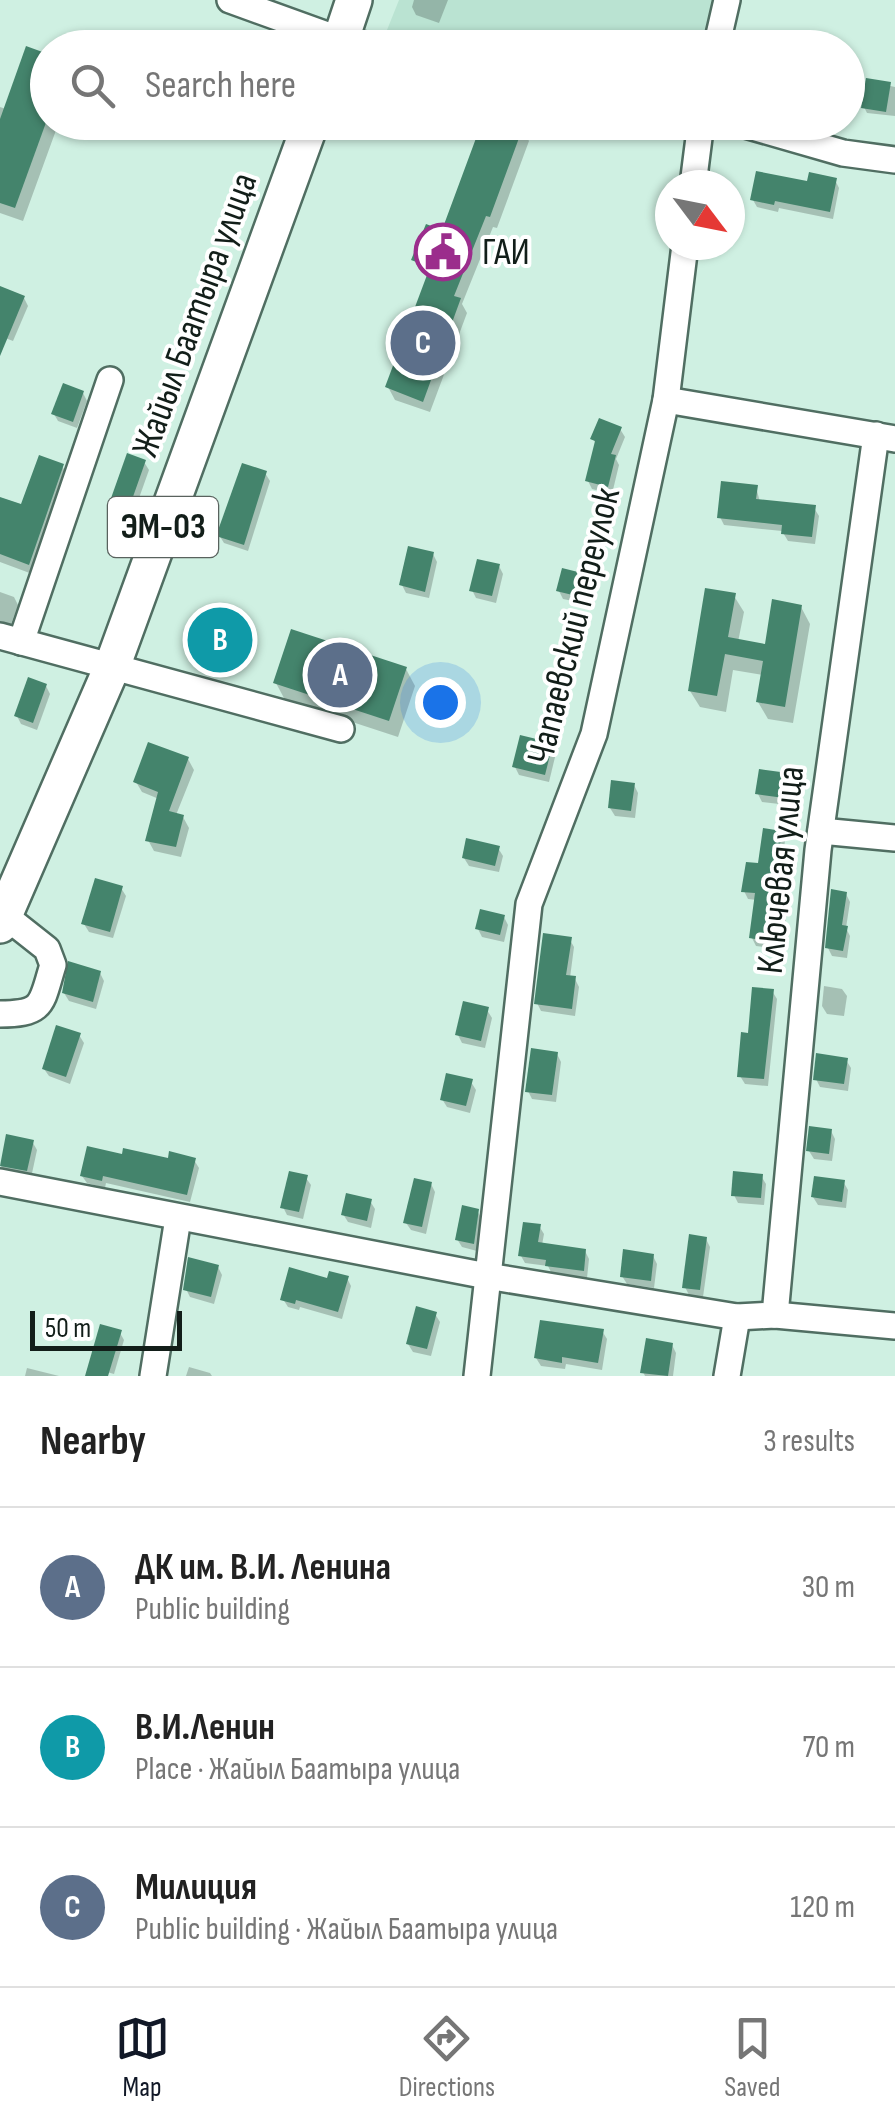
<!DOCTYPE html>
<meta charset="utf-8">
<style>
body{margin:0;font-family:"Sofia Sans Condensed",sans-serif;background:#f6f6f6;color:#222}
.compass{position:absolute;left:655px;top:170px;width:90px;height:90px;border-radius:50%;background:#fff;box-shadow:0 2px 8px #0004;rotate:122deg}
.scale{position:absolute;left:30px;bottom:25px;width:152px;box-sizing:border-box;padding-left:10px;border:5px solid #121e19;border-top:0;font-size:28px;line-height:35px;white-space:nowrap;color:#121e19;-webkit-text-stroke:8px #fff;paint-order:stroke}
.you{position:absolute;left:440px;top:702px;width:35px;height:35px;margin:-25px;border:8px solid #fff;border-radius:50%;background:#1a73e8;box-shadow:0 0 0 15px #1a73e833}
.badge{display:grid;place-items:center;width:65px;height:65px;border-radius:50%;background:#111827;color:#fff;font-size:32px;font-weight:700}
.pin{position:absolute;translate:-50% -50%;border:5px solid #fff;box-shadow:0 2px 10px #0006}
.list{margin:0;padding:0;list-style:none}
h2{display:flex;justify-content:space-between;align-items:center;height:130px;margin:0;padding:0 40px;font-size:42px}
h2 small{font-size:32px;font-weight:400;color:#767676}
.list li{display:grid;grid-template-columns:65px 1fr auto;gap:30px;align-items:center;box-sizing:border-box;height:160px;padding:0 40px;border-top:2px solid #e0e0e0}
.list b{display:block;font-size:38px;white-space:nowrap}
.list p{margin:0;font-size:32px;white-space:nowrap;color:#767676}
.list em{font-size:32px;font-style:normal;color:#767676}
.icon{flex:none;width:55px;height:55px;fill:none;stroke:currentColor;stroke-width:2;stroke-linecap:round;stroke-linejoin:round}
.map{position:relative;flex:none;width:895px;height:1376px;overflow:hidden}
.search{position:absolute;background:#fff;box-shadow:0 2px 8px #0004;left:30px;right:30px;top:30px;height:110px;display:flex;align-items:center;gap:25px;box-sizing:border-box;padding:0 35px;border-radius:55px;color:#767676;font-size:38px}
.sheet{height:610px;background:#fff}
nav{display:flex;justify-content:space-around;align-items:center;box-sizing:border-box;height:140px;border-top:2px solid #e0e0e0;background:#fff;font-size:28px;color:#767676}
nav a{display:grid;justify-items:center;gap:5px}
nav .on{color:#111827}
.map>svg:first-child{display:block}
</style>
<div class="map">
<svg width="895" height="1376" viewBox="0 0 895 1376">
<rect width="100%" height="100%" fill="#cff0e2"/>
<!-- built -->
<polygon fill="#bae3d2" points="399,0 714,0 704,47 441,48 385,35"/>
<!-- shadow -->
<g fill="#0003">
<polygon points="414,0 448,0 439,23 416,15 412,7"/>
<polygon points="48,57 48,122 59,122 23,221 0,213 0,107 6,109"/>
<polygon points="868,81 895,87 895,116 867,113 864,107"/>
<polygon points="522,129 529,141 497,228 493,227 462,304 467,313 430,412 395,400 388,387 430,275 421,272 414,260 444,234"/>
<polygon points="835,180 839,188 833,219 779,208 778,212 757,207 753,200"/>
<polygon points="0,288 24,298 28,306 13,341 0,336"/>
<polygon points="83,393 87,401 77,428 58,421 54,414"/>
<polygon points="620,429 625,437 616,459 619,465 612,494 592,489 588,481 597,445 593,439"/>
<polygon points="144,462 149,470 133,515 117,509 112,501"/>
<polygon points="62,466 69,478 35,575 0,562 0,500 22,508"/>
<polygon points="265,473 270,481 248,551 224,543 219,535"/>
<polygon points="756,487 760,502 814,508 819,516 815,544 788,541 782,531 724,525 720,517"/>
<polygon points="433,554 437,562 429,598 406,593 402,585"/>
<polygon points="499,566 503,574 496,603 476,598 472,590"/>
<polygon points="588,577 593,585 588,604 563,599 559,591"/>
<polygon points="0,592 14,597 18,605 10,627 0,625"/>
<polygon points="734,596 744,612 738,642 767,646 801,607 810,624 793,723 768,719 758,702 763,675 733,670 726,712 700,707 690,691"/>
<polygon points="406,669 415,686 398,737 285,700 276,683"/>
<polygon points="46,686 50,694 37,730 21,724 17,716"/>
<polygon points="551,745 556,753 549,782 519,775 515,767"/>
<polygon points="188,759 194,770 176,815 183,817 189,828 181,857 154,851 148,840 159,799 142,792 136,782"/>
<polygon points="786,775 791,783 788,805 762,802 758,794"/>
<polygon points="634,785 638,793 635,818 615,816 610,808"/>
<polygon points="781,833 785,841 781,869 790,877 783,949 756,946 752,938 757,900 748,899 744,891"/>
<polygon points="498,848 503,856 499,872 469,866 464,858"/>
<polygon points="121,888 126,896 113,938 89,932 84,924"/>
<polygon points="846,894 850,902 846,928 850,936 847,958 832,956 828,948"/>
<polygon points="504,917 508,925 504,942 482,937 478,929"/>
<polygon points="570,940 574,947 570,978 575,979 579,987 575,1016 541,1011 537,1003"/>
<polygon points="100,973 104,981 96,1009 69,1001 64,993"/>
<polygon points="824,986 842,989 847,996 844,1016 827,1014 822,1006"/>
<polygon points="772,991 777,999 768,1086 745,1084 740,1076 750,1036"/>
<polygon points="487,1010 492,1018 485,1048 462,1043 458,1035"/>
<polygon points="79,1035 84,1043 70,1084 49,1076 44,1069"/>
<polygon points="557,1054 561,1062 556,1102 532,1099 528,1091"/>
<polygon points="846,1060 851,1068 848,1091 820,1087 816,1079"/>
<polygon points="471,1082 476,1090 470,1113 447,1107 442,1099"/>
<polygon points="831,1131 835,1139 832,1161 814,1159 809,1151"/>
<polygon points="33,1143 37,1150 31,1178 5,1174 1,1166"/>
<polygon points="123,1157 194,1160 199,1168 190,1202 106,1183 105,1188 87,1183 82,1176"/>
<polygon points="761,1176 766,1184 764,1205 738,1203 734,1195"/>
<polygon points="306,1178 311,1185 303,1219 287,1215 283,1207"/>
<polygon points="844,1183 848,1190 846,1208 818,1205 813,1197"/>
<polygon points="431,1184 435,1192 426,1234 411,1230 406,1223"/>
<polygon points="370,1201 375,1209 371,1228 348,1222 343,1214"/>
<polygon points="477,1211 482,1219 477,1251 462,1247 457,1239"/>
<polygon points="539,1226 544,1234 542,1245 585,1251 589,1259 587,1278 552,1274 548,1266 525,1263 521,1256"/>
<polygon points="706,1239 710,1247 703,1297 689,1295 685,1287"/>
<polygon points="653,1256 657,1264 654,1288 627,1284 622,1276"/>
<polygon points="218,1267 222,1275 214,1304 190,1297 186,1289"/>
<polygon points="347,1278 351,1286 342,1319 300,1307 299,1310 288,1307 283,1299 329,1281"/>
<polygon points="435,1314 440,1322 431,1356 413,1352 408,1344"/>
<polygon points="602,1331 607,1339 602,1370 566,1364 565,1369 541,1366 536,1358"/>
<polygon points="120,1333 124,1340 114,1374 96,1369"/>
<polygon points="672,1345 676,1353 673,1376 645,1376 643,1372"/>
<polygon points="189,1367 210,1373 212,1376 186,1376"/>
<polygon points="27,1368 59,1376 25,1376"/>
</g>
<!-- building -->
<g fill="#44846c">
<polygon points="26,46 48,54 48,117 15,208 0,203 0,119"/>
<polygon points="866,78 891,82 886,112 861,108"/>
<polygon points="482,122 511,122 523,127 490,217 486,216 454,296 461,298 423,402 385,387 430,267 411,260 426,224 442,230"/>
<polygon points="756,171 807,181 809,172 837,178 830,212 775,201 774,205 750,200"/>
<polygon points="0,286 25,296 0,356"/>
<polygon points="63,383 84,391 73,422 51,414"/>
<polygon points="599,418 622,427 611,454 616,455 608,487 585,481 595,441 590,439"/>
<polygon points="127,453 146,460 129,508 110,501"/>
<polygon points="39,455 64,464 29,565 0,554 0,497 21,504"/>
<polygon points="242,463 267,471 244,545 216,536"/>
<polygon points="721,481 758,485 756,499 816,505 812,537 781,534 782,525 717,518"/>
<polygon points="408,546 434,552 425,592 399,585"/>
<polygon points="477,559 500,564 492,596 469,591"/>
<polygon points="562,568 590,575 585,598 556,591"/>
<polygon points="705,588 736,593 728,637 765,644 772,599 802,605 785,707 756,702 763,661 725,654 717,696 688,691"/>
<polygon points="291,629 407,667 389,721 273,683"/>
<polygon points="28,677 47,684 33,723 14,716"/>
<polygon points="520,735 553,743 545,775 512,767"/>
<polygon points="148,742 189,757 169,811 184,815 176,847 145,841 158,792 133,782"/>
<polygon points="759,769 788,773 784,798 755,794"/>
<polygon points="611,780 635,783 631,811 608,808"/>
<polygon points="763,828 782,831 777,866 787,867 780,943 749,938 755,893 741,892 746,862 758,863"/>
<polygon points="466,838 500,846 495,866 462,858"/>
<polygon points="95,878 123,886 110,932 81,924"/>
<polygon points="831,889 847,892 842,925 848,926 843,951 825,948"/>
<polygon points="480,909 505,915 500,935 475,929"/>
<polygon points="543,933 572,937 566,975 576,976 572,1009 534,1004"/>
<polygon points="68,961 101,971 93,1002 62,993"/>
<polygon points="752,987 774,989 764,1079 737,1077 741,1032 748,1033"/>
<polygon points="463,1001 489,1007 481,1041 455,1035"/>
<polygon points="56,1025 81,1033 66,1077 42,1069"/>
<polygon points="531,1048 558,1052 552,1095 525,1092"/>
<polygon points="816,1053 848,1058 844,1084 813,1080"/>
<polygon points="446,1073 473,1079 466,1106 440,1100"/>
<polygon points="809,1126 832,1129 829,1154 806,1151"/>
<polygon points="6,1134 34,1140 27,1171 0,1166"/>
<polygon points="87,1146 122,1154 123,1148 168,1158 169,1151 196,1158 187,1195 103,1176 102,1181 80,1176"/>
<polygon points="289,1171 308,1175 299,1212 280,1208"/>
<polygon points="733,1171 763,1174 761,1198 731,1196"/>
<polygon points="814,1176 845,1180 842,1202 811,1197"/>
<polygon points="414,1178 432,1182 422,1227 403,1223"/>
<polygon points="346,1193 372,1199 367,1221 341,1215"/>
<polygon points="462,1205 479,1209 474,1244 455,1240"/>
<polygon points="523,1222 541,1224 538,1242 586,1249 584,1271 545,1266 546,1260 518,1256"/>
<polygon points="689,1234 707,1237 700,1290 682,1288"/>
<polygon points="623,1249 654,1254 651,1281 620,1277"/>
<polygon points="188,1257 219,1265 211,1297 183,1290"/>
<polygon points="289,1267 327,1278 329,1271 349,1276 338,1312 296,1300 295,1304 280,1300"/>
<polygon points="416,1306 437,1312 427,1349 406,1344"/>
<polygon points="540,1320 604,1329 598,1363 562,1357 562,1363 534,1358"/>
<polygon points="100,1324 122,1330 108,1376 85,1376"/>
<polygon points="646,1338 673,1343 668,1376 640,1373"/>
</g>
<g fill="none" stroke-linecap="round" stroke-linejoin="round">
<!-- minor casing -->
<g stroke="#506e62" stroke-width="30">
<g id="minor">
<polyline points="230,0 341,40 380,48"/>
<polyline points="716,48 727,0"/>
<polyline points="735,122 843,153 895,160"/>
<polyline points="693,185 701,122"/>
<polyline points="666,400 895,439"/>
<polyline points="0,636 341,729"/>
<polyline points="21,642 110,380"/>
<polyline points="821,831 895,838"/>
<path d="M0,1014C45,1014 41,1003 53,965L47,949L4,915"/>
<polyline points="0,1182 487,1276 737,1317 775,1315 895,1326"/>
<polyline points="775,1315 818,850 876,435"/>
<polyline points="153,1376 178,1218"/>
<polyline points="477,1376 529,904 594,734 666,400 685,245"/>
<polyline points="727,1376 737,1317"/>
</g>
</g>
<!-- highway casing -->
<g stroke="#506e62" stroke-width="40">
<g id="highway">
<polyline points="338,48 354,0"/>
<polyline points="0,925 112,667 311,122"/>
</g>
</g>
<!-- minor -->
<use href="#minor" stroke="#fff" stroke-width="25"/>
<!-- highway -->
<use href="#highway" stroke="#fff" stroke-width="35"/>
</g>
<!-- icons -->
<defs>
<g id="civic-ring" transform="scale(2.875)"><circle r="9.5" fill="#fff" stroke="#9b2d8c" stroke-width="1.5"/><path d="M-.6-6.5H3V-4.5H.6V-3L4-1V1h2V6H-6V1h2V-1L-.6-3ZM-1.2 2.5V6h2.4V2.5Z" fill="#9b2d8c"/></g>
</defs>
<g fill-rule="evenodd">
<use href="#civic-ring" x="443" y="252"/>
</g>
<g text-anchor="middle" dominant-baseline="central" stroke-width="8" stroke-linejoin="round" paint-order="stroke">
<!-- shield labels -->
<rect fill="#fff" stroke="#59625e" stroke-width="2.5" x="108" y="497" width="110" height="60" rx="8"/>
<g font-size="35" font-weight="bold" fill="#121e19">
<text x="163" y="527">ЭМ-03</text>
</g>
<!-- poi labels -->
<g font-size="38" fill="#121e19" stroke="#fff" text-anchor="start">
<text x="482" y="252">ГАИ</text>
</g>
<!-- street labels -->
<g font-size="38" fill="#121e19" stroke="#fff">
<text transform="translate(195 315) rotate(-70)">Жайыл Баатыра улица</text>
<text transform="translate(574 626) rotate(-76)">Чапаевский переулок</text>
<text transform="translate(781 870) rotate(-84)">Ключевая улица</text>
</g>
</g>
</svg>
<svg class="compass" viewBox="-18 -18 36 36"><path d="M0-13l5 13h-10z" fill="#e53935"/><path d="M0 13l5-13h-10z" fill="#767676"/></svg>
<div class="scale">50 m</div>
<div class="you"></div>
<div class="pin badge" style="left:340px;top:675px;background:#5c6f8a">A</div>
<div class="pin badge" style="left:220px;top:640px;background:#0f9aa8">B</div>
<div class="pin badge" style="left:423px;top:343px;background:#5c6f8a">C</div>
<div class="search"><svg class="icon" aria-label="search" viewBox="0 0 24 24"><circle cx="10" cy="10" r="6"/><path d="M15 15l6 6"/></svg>Search here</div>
</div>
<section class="sheet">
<h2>Nearby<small>3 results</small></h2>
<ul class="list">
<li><span class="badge" style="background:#5c6f8a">A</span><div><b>ДК им. В.И. Ленина</b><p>Public building</p></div><em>30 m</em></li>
<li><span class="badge" style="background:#0f9aa8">B</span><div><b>В.И.Ленин</b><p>Place · Жайыл Баатыра улица</p></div><em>70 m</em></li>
<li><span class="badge" style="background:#5c6f8a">C</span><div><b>Милиция</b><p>Public building · Жайыл Баатыра улица</p></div><em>120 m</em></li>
</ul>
</section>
<nav>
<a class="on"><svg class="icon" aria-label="map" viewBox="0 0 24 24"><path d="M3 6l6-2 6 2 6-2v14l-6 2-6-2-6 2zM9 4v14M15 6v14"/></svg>Map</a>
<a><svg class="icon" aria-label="directions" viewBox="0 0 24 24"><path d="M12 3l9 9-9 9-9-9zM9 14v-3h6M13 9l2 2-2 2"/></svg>Directions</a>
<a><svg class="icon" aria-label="saved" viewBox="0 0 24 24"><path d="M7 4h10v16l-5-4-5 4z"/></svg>Saved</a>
</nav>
